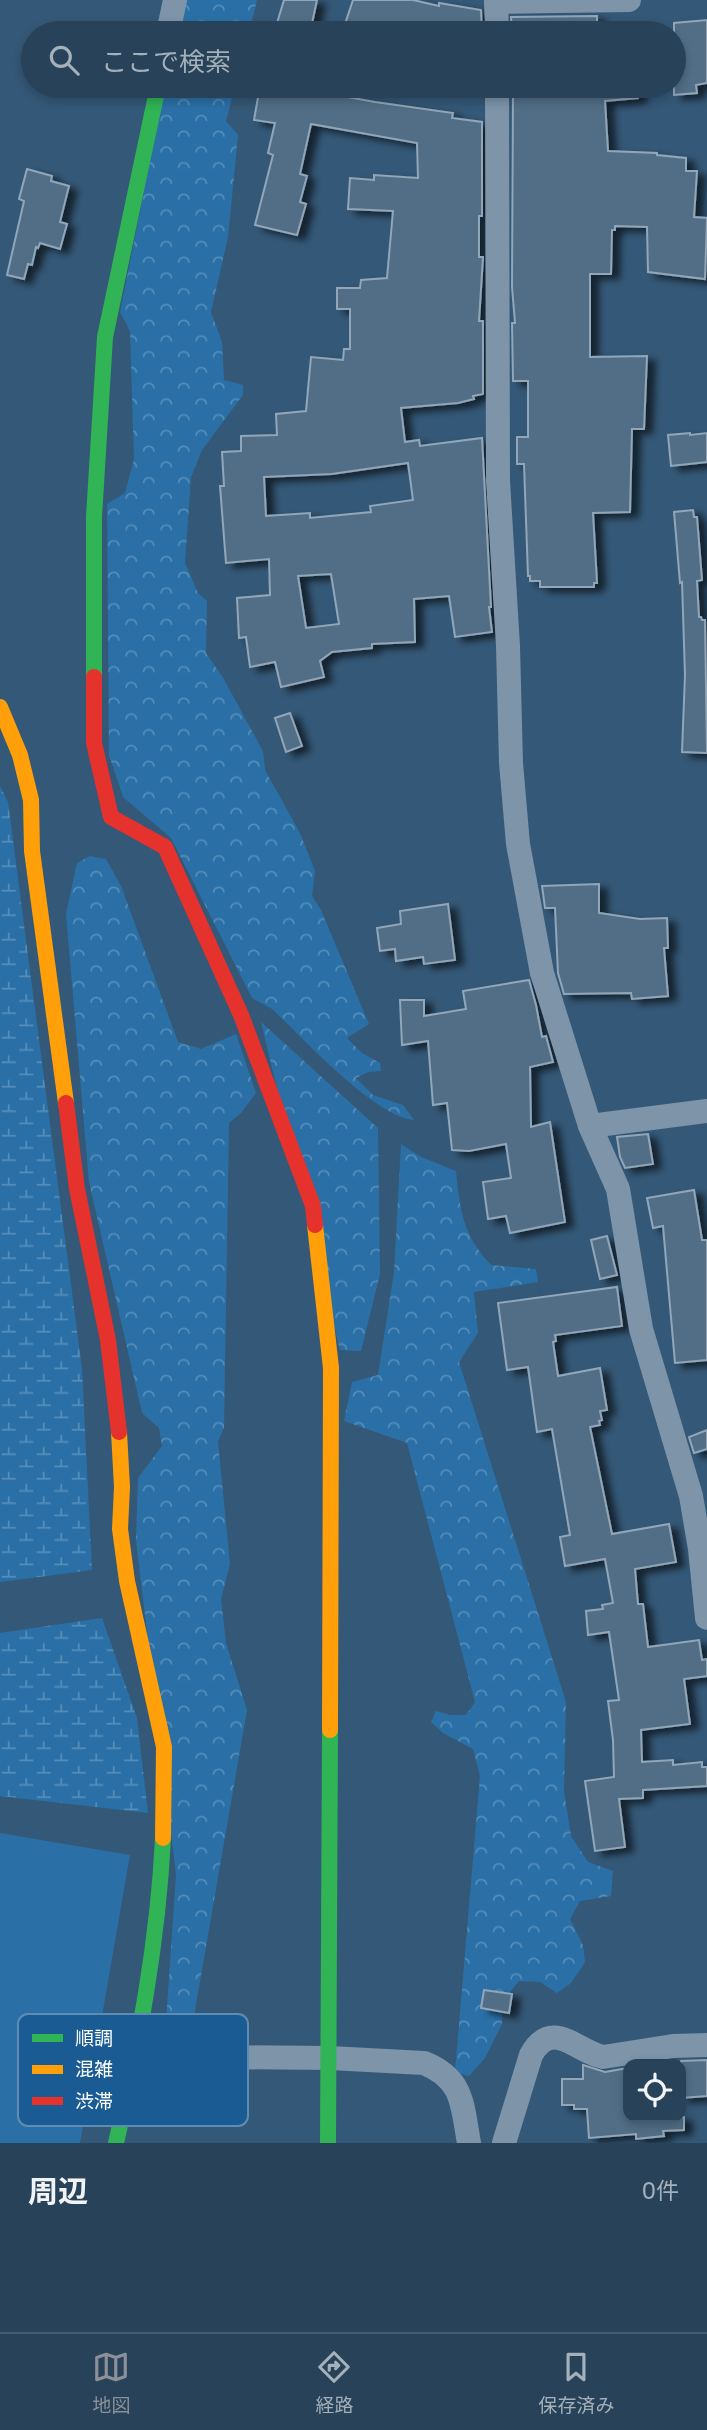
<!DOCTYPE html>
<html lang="ja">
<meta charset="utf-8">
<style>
body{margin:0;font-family:"Golos Text","Noto Sans JP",sans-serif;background:#334d62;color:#f1f3f6}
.controls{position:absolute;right:21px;bottom:21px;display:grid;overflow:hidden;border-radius:14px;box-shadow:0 4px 10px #0003}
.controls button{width:63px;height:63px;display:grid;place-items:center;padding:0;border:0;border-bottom:2px solid #435b6f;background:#274259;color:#f1f3f6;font:35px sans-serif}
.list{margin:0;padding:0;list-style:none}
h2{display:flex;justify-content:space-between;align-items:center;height:91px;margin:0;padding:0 28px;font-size:30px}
h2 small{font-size:23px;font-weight:400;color:#a4b0ba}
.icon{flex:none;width:38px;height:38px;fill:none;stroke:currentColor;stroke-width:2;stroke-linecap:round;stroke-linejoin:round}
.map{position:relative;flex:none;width:707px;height:2143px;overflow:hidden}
.search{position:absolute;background:#274259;box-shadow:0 4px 10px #0003;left:21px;right:21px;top:21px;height:77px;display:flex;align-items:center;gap:18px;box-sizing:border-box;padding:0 24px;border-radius:38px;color:#a4b0ba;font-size:26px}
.sheet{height:189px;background:#274259}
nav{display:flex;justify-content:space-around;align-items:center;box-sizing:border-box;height:98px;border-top:2px solid #435b6f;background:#274259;font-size:19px;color:#a4b0ba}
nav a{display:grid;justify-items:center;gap:4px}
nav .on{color:#8c9099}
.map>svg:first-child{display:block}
</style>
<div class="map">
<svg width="707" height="2143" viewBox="0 0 707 2143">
<defs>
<pattern id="forest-crowns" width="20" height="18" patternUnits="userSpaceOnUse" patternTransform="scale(1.75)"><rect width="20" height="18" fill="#2a70a7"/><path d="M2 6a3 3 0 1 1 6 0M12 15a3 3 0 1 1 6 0" fill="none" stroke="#558db9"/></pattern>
<pattern id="wetland-marsh" width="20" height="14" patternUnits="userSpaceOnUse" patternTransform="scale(1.75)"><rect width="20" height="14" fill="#2a70a7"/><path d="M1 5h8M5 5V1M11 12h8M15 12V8" fill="none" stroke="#558db9"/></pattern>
<filter id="shadow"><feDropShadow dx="8" dy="4.5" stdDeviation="3.5" flood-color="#0009"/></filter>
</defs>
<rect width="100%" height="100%" fill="#345877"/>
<!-- green -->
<polygon fill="#2a70a7" points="0,1833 130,1855 80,2143 0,2143"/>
<!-- forest -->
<g fill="url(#forest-crowns)">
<polygon points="183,0 257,0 249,33 176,33"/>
<path d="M165,86H235L226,121L238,135L228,237L211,312L222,342L224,380L243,385V395L202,450L191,477L185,563L198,593L207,601L206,653L222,676L263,751L265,770L300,833L315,871L312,896L321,910L369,1024L347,1038L362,1053L380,1063L381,1071L368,1072L356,1078L373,1095L403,1105L414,1120C375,1117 303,1038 272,1009L252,998L171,838L123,797L109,755L107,504L125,493L134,459L130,331L120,312Z"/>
<polygon points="90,856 106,859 121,886 178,1042 201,1049 236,1034 256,1093 241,1113 229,1123 224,1428 218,1441 230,1564 221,1599 226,1643 247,1710 194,2016 186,2032 172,2032 166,2022 176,1875 136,1540 138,1478 162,1446 159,1428 142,1413 89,1182 66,914 77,863"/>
<polygon points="261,1022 378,1128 380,1274 361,1351 340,1350"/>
<path d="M401,1144L421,1157L456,1171C460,1211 463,1235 491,1265L536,1269L538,1282L474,1292L478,1333L459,1362L566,1702L564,1791L571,1836L588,1862L613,1871L611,1896L580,1901L570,1919L583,1945L585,1962L571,1983L557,1993L540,1982L519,1981L503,2001L502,2024L485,2058L469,2076L455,2072L480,1776L473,1749L443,1733L431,1722L436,1711L450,1715H466L475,1702L407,1443L344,1421L352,1382L378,1375L394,1272Z"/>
</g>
<!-- wetland -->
<g fill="url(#wetland-marsh)">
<polygon points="0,786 8,802 82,1369 92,1570 0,1582"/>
<polygon points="102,1618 137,1718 148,1813 0,1796 0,1633"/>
</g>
<!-- building -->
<g fill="#516e86" stroke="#91a6b8" stroke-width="2" fill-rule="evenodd" filter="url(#shadow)">
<polygon points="284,0 317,0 310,33 274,33"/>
<polygon points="353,0 413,0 439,6 439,3 481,10 482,33 342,33"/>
<polygon points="597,16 597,33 512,33 511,17"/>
<polygon points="707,20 707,83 696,85 697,93 674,95 674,23"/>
<path d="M260,86H299L298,88L375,102L453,113L452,118L482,122V216H479V257H483L479,321H483V394L473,396L474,399L458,403L401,408L405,442L419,440L420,446L482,438L491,607H489L492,632L455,637L449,596L414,599L415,642L372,644V648L332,652L320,661L324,677L281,687L275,662L250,667L246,637L239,638L237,598L270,595L269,559L226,563L220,486H224L222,452L241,451V436L277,435L276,414L306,411L311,357L343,360L344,349H350V309H337V288H360L361,280L387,278L393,211L348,209L350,178L374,180V175L418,178L417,143L311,124L300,174L307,176L300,202L306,204L297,235L255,225L273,155L268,153L275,123L254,120ZM408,463L413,500L370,506L371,512L310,518V513L266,516L264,477L332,474ZM331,574L339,624L306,628L298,576Z"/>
<polygon points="513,86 638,86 638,98 605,101 608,151 657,153 657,155 686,158 686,171 697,171 694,217 707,218 705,279 648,272 647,227 615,226 615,230 612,230 611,274 590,274 590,357 647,356 644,429 632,429 630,512 593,513 597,583 594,583 594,587 540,587 540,581 530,581 530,576 528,576 524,464 517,464 517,437 528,437 528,381 513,381 512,323 515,323 512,287"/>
<polygon points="27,169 52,176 51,181 69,186 60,222 67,224 60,249 40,243 38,248 36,247 32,265 28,264 24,279 7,275 24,201 19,199"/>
<polygon points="690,433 690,435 707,433 707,462 671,466 668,435"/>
<polygon points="693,510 694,517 697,517 702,580 697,581 699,617 701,617 702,620 705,620 707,753 682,752 685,675 682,582 680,583 674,512"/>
<polygon points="290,713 302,746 286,752 275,718"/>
<polygon points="599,884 599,913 640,919 667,918 668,948 664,948 668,996 632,999 631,993 564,994 558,973 555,908 545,908 542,886"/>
<polygon points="448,904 455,960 424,964 423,957 396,961 395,949 380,951 377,928 401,924 400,911"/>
<polygon points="529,980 536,1005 542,1037 546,1036 553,1062 530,1067 531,1127 550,1122 565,1222 510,1233 506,1216 488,1219 483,1182 511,1178 506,1144 469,1151 452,1150 447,1103 433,1105 428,1041 402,1045 400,1000 424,1000 424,1016 466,1009 463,991"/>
<polygon points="648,1134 653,1164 625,1168 620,1157 617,1137"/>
<polygon points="694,1190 702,1240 707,1240 707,1360 675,1363 663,1226 653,1228 647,1198"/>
<polygon points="607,1236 617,1275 600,1279 591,1240"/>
<polygon points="617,1287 622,1326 555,1335 556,1341 553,1342 558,1376 600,1368 607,1410 600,1411 602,1420 599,1421 600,1425 590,1427 612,1534 669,1524 676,1562 635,1569 638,1604 643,1604 648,1647 699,1640 702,1660 707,1659 707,1676 684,1679 690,1724 641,1730 642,1762 673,1760 673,1765 702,1762 702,1767 707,1767 707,1786 643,1790 643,1798 619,1799 625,1847 595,1851 585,1781 614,1777 613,1740 608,1701 619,1700 609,1632 588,1635 586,1611 603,1609 602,1605 613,1603 605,1559 565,1566 560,1537 570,1535 552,1429 537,1432 528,1367 507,1370 498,1303"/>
<polygon points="707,1430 707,1449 694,1453 689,1437"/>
<polygon points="484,1990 512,1994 509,2013 481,2008"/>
<polygon points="707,2060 707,2096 681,2098 681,2061"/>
<polygon points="583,2065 605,2072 628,2068 628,2117 684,2117 684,2130 663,2131 664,2136 636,2139 636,2134 589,2138 587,2109 574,2109 574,2105 562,2105 562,2079 583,2079"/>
</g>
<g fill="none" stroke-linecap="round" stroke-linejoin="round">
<!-- street -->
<g stroke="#7d94a9" stroke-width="24">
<polyline points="496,0 497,33"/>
<polyline points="496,2 629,0"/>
<polyline points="168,33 175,0"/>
<polyline points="497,86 498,481 508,646 511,763 518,844 542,973 590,1126 707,1111"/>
<polyline points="590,1126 618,1189 641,1329 691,1496 700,1549 707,1618"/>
<path d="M130,2083L160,2077L211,2057L330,2058L424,2063C464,2079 462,2105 469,2143"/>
<path d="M504,2143L531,2055C552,2017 577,2052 603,2057L673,2046L707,2045"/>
</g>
<!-- fast -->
<g stroke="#30b455" stroke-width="16">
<polyline points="94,677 94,517 105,337 158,86"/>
<path d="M116,2143C139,2043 158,1941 163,1838"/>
<polyline points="328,2143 330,1730"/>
</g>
<!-- slow -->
<g stroke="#ff9f0a" stroke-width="16">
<polyline points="0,707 20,755 31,800 32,851 66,1103"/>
<polyline points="315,1225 331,1368 330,1730"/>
<polyline points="119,1432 122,1487 120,1529 127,1581 164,1747 163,1838"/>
</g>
<!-- jam -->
<g stroke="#e5322d" stroke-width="16">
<polyline points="94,677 94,743 111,817 165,847 241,1015 313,1206 315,1225"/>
<polyline points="66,1103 77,1189 108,1340 119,1432"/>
</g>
</g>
<!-- legend -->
<rect x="18" y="2014" width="230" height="112" rx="10" fill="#195b92" stroke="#5e8cb3" stroke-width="2"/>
<rect x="32" y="2034" width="31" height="8" fill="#30b455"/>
<rect x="32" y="2065" width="31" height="9" fill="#ff9f0a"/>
<rect x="32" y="2097" width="31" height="8" fill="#e5322d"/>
<g font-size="19" fill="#fff">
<text x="75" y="2045">順調</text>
<text x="75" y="2076">混雑</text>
<text x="75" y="2108">渋滞</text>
</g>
</svg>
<div class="controls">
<button><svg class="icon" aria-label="locate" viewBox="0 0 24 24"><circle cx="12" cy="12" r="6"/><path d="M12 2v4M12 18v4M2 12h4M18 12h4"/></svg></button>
</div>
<div class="search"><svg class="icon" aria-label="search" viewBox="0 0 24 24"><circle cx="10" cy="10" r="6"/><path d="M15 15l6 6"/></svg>ここで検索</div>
</div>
<section class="sheet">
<h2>周辺<small>0件</small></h2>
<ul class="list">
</ul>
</section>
<nav>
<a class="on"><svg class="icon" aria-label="map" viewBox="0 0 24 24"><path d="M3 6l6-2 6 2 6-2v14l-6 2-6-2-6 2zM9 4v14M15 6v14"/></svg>地図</a>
<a><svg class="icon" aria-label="directions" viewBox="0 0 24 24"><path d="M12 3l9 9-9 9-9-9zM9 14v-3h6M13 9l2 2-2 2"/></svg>経路</a>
<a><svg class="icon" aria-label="saved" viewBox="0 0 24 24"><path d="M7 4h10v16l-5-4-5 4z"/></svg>保存済み</a>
</nav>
